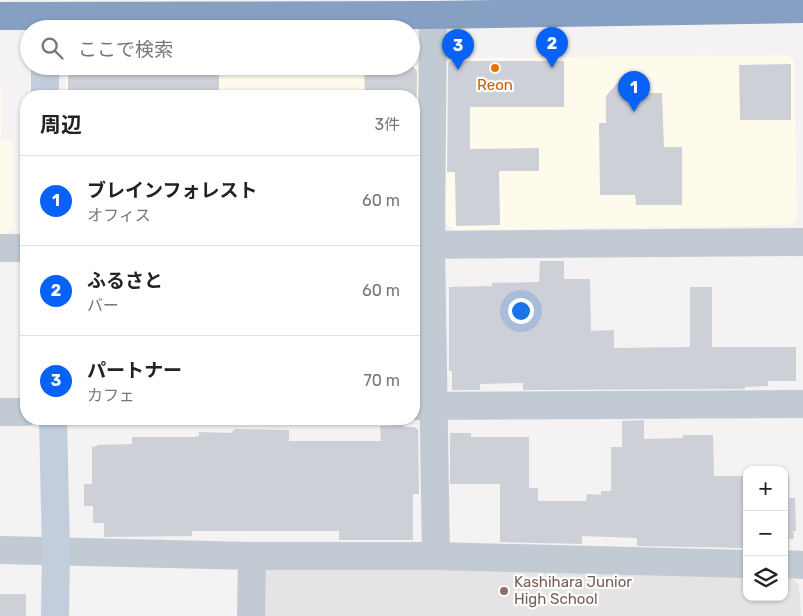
<!DOCTYPE html>
<html lang="ja">
<meta charset="utf-8">
<style>
body{margin:0;font-family:Rubik,"Noto Sans JP",sans-serif;background:#f6f6f6;color:#222}
.controls{position:absolute;right:15px;bottom:15px;display:grid;overflow:hidden;border-radius:10px;box-shadow:0 1px 4px #0004}
.controls button{width:45px;height:45px;display:grid;place-items:center;padding:0;border:0;border-bottom:1px solid #e0e0e0;background:#fff;color:#222;font:25px sans-serif}
.you{position:absolute;left:520px;top:310px;width:18px;height:18px;margin:-12px;border:4px solid #fff;border-radius:50%;background:#1a73e8;box-shadow:0 0 0 8px #1a73e833}
.badge{display:grid;place-items:center;width:32px;height:32px;border-radius:50%;background:#0962f7;color:#fff;font-size:16px;font-weight:700}
.pin{position:absolute;translate:-50% -41px;filter:drop-shadow(0 1px 2px #0008)}
.pin::after{content:'';position:absolute;top:26px;width:18px;height:15px;background:inherit;clip-path:polygon(0 0,100% 0,50% 100%)}
.list{margin:0;padding:0;list-style:none}
h2{display:flex;justify-content:space-between;align-items:center;height:65px;margin:0;padding:0 20px;font-size:21px}
h2 small{font-size:16px;font-weight:400;color:#767676}
.list li{display:grid;grid-template-columns:32px 1fr auto;gap:15px;align-items:center;box-sizing:border-box;height:90px;padding:0 20px;border-top:1px solid #e0e0e0}
.list b{display:block;font-size:19px;white-space:nowrap}
.list p{margin:0;font-size:16px;white-space:nowrap;color:#767676}
.list em{font-size:16px;font-style:normal;color:#767676}
.icon{flex:none;width:28px;height:28px;fill:none;stroke:currentColor;stroke-width:2;stroke-linecap:round;stroke-linejoin:round}
.map{position:relative;flex:none;width:803px;height:616px;overflow:hidden}
.search{position:absolute;background:#fff;box-shadow:0 1px 4px #0004;left:20px;top:20px;width:400px;height:55px;display:flex;align-items:center;gap:12px;box-sizing:border-box;padding:0 18px;border-radius:28px;color:#767676;font-size:19px}
.panel{position:absolute;background:#fff;box-shadow:0 1px 4px #0004;left:20px;top:90px;width:400px;height:335px;border-radius:20px}
.map>svg:first-child{display:block}
</style>
<div class="map">
<svg width="803" height="616" viewBox="0 0 803 616">
<rect width="100%" height="100%" fill="#f4f2f2"/>
<!-- commercial -->
<g fill="#fefaec">
<polygon points="787,55 794,61 797,218 791,225 453,230 445,223 443,65 451,58"/>
<polygon points="411,59 419,66 422,221 414,230 414,96 66,96 66,71 72,66 411,66"/>
<polygon points="0,88 2,90 1,141 13,141 14,226 5,234 0,234"/>
</g>
<!-- education -->
<polygon fill="#e5e3e4" points="271,566 747,576 747,597 784,597 784,576 790,576 799,585 801,616 262,616 262,574"/>
<!-- building -->
<g fill="#ced0d8">
<polygon points="450,61 564,61 564,107 470,107 470,149 539,148 539,171 499,171 500,225 456,226 455,172 447,172 448,63"/>
<polygon points="791,64 791,120 740,120 739,65"/>
<polygon points="364,66 412,66 417,71 416,173 414,173 414,96 365,96"/>
<polygon points="219,72 219,96 68,96 68,73"/>
<polygon points="620,80 634,93 662,93 664,147 682,147 682,205 636,205 635,195 600,195 599,123 606,123 606,96"/>
<polygon points="540,261 564,261 564,279 590,279 591,331 614,330 614,348 690,347 690,287 712,287 712,347 796,347 796,381 768,381 768,386 745,387 745,389 523,390 523,383 480,384 480,390 452,390 452,371 449,371 449,287 492,286 492,283 539,282"/>
<polygon points="644,420 644,439 683,438 683,435 713,435 714,476 747,476 747,548 637,546 637,538 582,536 582,544 500,542 500,484 450,484 450,433 471,433 471,437 529,437 529,488 538,488 538,501 586,501 587,494 601,495 601,491 611,491 611,447 622,447 622,421"/>
<polygon points="404,425 404,427 415,427 416,429 418,429 419,494 413,494 413,540 339,540 339,531 192,531 192,536 104,537 104,523 93,523 93,506 84,506 84,484 92,484 92,447 97,446 97,445 132,444 132,437 196,437 196,436 199,436 199,432 231,433 235,429 289,430 289,441 381,441 380,426"/>
<polygon points="784,476 789,476 789,498 795,498 796,531 793,531 794,539 789,539 789,549 784,548"/>
<rect x="0" y="594" width="26" height="22"/>
</g>
<g fill="none" stroke-linecap="round" stroke-linejoin="round">
<!-- street -->
<g stroke="#c2cbd4" stroke-width="28">
<polyline points="433,15 431,245 436,556"/>
<polyline points="414,245 803,242"/>
<polyline points="0,248 26,248"/>
<polyline points="414,406 803,404"/>
<polyline points="0,412 26,412"/>
<polyline points="0,550 252,556 436,556 747,564"/>
<polyline points="784,564 803,565"/>
<polyline points="251,616 252,556"/>
</g>
<!-- secondary -->
<g stroke="#c3cedc" stroke-width="28">
<polyline points="45,66 45,96"/>
<polyline points="53,419 56,551 55,616"/>
</g>
<!-- highway -->
<polyline stroke="#86a0c4" stroke-width="28" points="0,16 433,15 803,9"/>
</g>
<!-- markers -->
<circle fill="#e8710a" stroke="#fff" stroke-width="2" cx="495" cy="68" r="5"/>
<circle fill="#8d6e63" stroke="#fff" stroke-width="2" cx="504" cy="591" r="5"/>
<g text-anchor="middle" dominant-baseline="central" stroke-width="4.5" stroke-linejoin="round" paint-order="stroke">
<!-- food labels -->
<g font-size="15" fill="#c56008" stroke="#fff">
<text x="495" y="85">Reon</text>
</g>
<!-- education labels -->
<g font-size="15" fill="#785e54" stroke="#fff" text-anchor="start">
<text x="514" y="582">Kashihara Junior<tspan x="514" dy="17">High School</tspan></text>
</g>
</g>
</svg>
<div class="controls">
<button>+</button>
<button>−</button>
<button><svg class="icon" aria-label="layers" viewBox="0 0 24 24"><path d="M12 4l9 5-9 5-9-5zM3 14l9 5 9-5"/></svg></button>
</div>
<div class="you"></div>
<div class="pin badge" style="left:634px;top:112px">1</div>
<div class="pin badge" style="left:552px;top:68px">2</div>
<div class="pin badge" style="left:458px;top:70px">3</div>
<div class="search"><svg class="icon" aria-label="search" viewBox="0 0 24 24"><circle cx="10" cy="10" r="6"/><path d="M15 15l6 6"/></svg>ここで検索</div>
<section class="panel">
<h2>周辺<small>3件</small></h2>
<ul class="list">
<li><span class="badge">1</span><div><b>ブレインフォレスト</b><p>オフィス</p></div><em>60 m</em></li>
<li><span class="badge">2</span><div><b>ふるさと</b><p>バー</p></div><em>60 m</em></li>
<li><span class="badge">3</span><div><b>パートナー</b><p>カフェ</p></div><em>70 m</em></li>
</ul>
</section>
</div>
